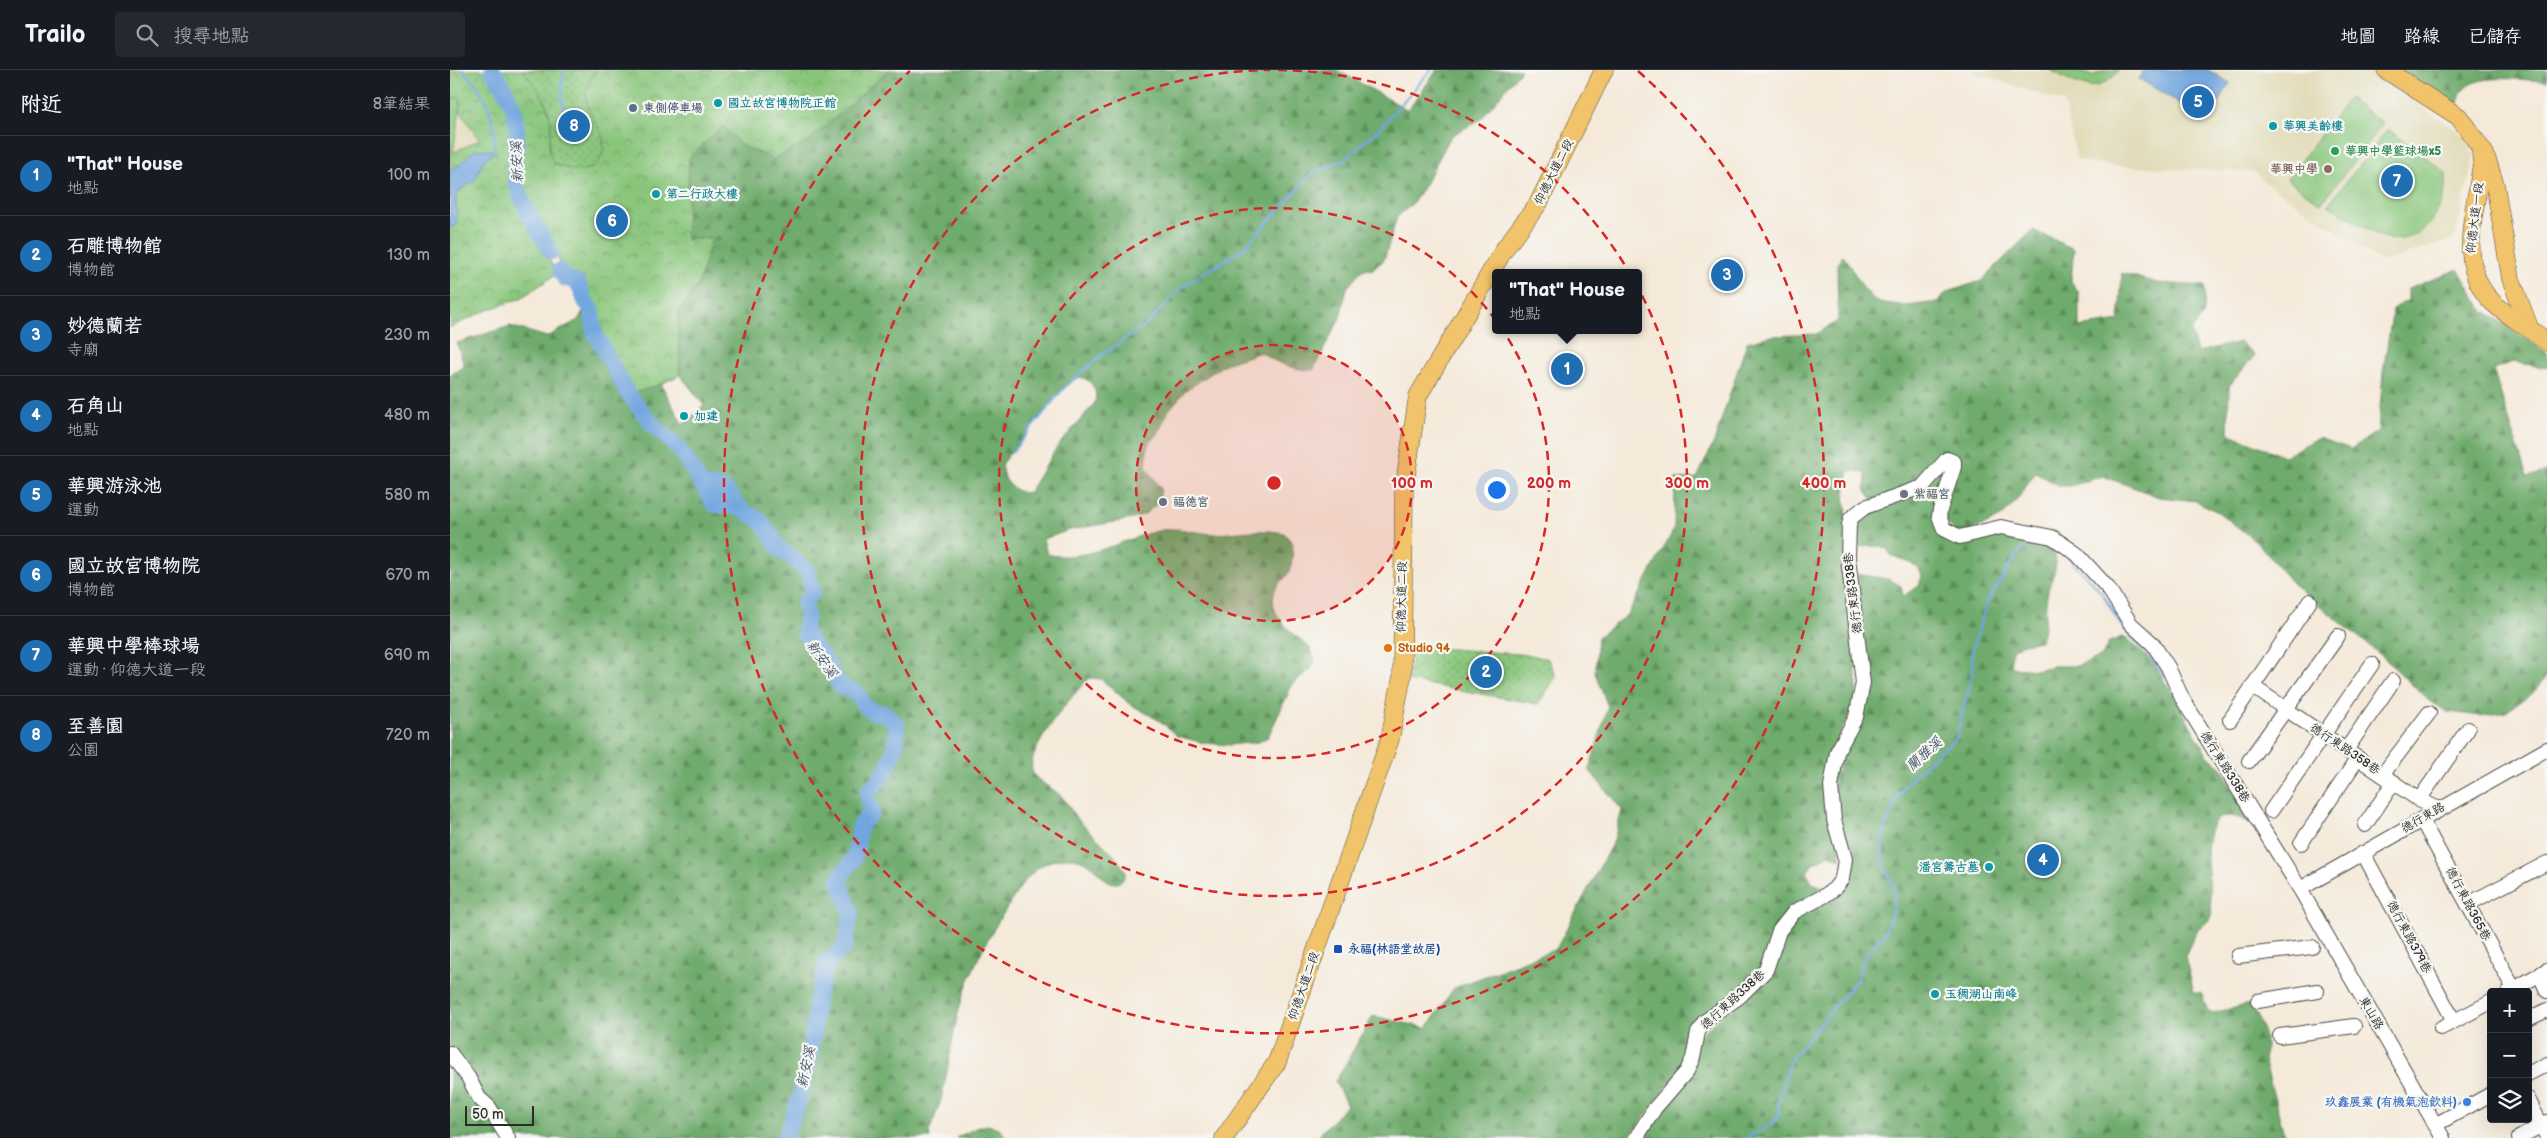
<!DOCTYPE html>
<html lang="zh-TW">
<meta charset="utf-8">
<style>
body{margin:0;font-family:"Balsamiq Sans","LXGW WenKai TC",sans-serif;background:#242831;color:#f1f3f6}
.controls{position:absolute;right:15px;bottom:15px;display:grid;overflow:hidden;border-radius:5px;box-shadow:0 5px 20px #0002}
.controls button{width:45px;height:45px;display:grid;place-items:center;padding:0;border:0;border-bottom:1px solid #363941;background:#171b24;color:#f1f3f6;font:25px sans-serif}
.scale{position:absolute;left:15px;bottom:12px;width:69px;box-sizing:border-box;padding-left:5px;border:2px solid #2b2b2b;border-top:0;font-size:14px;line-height:18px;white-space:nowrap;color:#2b2b2b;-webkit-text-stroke:4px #f6f6f2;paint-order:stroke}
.you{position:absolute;left:1046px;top:419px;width:18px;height:18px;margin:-12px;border:4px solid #fff;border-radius:50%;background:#1a73e8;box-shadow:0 0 0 8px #1a73e833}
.badge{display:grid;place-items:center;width:32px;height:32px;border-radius:50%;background:#1f6fb2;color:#fff;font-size:16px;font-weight:700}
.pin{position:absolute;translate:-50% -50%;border:2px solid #fff;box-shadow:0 1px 5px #0006}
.popup{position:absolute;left:1042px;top:199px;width:150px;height:65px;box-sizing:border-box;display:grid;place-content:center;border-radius:5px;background:#171b24;filter:drop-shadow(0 1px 4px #0005);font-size:16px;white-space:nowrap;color:#9ea1a6}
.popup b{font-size:19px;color:#f1f3f6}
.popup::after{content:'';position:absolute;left:50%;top:100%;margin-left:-10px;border:10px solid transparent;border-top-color:#171b24}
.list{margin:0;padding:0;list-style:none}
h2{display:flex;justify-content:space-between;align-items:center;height:65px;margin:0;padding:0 20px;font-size:21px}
h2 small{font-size:16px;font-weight:400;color:#9ea1a6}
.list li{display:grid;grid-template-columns:32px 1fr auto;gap:15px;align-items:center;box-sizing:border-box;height:80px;padding:0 20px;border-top:1px solid #363941}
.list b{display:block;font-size:19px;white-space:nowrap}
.list p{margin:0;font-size:16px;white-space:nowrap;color:#9ea1a6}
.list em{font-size:16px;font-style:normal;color:#9ea1a6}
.icon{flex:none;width:28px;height:28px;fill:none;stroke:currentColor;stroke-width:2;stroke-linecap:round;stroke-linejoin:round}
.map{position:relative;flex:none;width:2097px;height:1068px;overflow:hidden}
header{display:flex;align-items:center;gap:30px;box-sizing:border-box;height:70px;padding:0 25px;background:#171b24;border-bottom:1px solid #363941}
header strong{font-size:24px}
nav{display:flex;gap:28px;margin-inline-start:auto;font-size:18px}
.search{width:350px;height:45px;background:#242831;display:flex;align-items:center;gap:12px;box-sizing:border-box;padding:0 18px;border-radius:5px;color:#9ea1a6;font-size:19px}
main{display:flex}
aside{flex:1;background:#171b24}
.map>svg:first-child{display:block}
</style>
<header>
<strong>Trailo</strong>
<div class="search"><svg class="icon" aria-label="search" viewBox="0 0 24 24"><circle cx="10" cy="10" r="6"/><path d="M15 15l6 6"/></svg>搜尋地點</div>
<nav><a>地圖</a><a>路線</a><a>已儲存</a></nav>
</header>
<main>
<aside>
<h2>附近<small>8筆結果</small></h2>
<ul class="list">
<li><span class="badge">1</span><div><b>&quot;That&quot; House</b><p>地點</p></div><em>100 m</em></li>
<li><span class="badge">2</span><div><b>石雕博物館</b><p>博物館</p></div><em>130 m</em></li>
<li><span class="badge">3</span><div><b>妙德蘭若</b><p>寺廟</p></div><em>230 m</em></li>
<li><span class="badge">4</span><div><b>石角山</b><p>地點</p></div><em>480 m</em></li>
<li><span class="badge">5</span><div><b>華興游泳池</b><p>運動</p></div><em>580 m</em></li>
<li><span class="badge">6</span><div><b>國立故宮博物院</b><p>博物館</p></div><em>670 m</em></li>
<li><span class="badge">7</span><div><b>華興中學棒球場</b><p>運動 · 仰德大道一段</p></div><em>690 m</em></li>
<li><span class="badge">8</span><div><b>至善園</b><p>公園</p></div><em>720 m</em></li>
</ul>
</aside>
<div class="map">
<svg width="2097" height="1068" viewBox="0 0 2097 1068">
<defs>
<pattern id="forest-firs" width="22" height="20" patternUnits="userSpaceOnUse" patternTransform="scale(1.25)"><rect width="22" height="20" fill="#6eab6c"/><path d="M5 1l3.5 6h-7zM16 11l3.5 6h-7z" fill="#5b8b59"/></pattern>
<pattern id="park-crowns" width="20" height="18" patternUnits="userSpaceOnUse" patternTransform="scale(1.25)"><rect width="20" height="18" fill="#89c67c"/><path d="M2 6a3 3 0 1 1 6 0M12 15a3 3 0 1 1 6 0" fill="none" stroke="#70a166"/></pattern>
<pattern id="garden-dots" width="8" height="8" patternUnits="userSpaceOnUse" patternTransform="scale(1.25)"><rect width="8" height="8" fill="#89c67c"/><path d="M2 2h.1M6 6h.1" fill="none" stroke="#70a166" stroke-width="1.8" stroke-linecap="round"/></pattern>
</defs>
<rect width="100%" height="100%" fill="#f6f6f2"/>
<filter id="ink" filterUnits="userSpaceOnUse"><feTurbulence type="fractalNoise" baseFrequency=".02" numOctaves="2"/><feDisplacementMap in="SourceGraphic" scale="10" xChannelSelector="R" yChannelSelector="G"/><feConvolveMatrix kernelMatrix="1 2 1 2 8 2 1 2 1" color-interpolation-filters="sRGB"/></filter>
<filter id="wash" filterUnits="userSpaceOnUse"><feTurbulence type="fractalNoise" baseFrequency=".0096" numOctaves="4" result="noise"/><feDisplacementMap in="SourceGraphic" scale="20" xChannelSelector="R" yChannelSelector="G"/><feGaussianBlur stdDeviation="1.12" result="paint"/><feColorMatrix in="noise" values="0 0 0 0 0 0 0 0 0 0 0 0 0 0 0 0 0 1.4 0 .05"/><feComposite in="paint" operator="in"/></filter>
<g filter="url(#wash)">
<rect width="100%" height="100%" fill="#f5eada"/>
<!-- built -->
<g fill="#e2dcba">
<polygon points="1516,0 1924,0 1939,16 2013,64 2024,85 2005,169 1932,192 1818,114 1804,102 1663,96 1627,90 1614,32"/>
<polygon points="0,25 2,28 11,29 9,39 30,71 0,84"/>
</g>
<!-- grass -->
<g fill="#89c67c" stroke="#5a7854">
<path d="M1600,0H1624L1642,6L1656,0H1669C1646,29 1626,13 1600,0Z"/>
<polygon points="0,27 12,29 3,82 0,81"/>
<polygon points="1899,28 1933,53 1871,134 1837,109"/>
<path d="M1938,59L1996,103C1997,135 1977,174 1939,169C1928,167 1890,142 1878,135Z"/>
</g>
<!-- forest -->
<g fill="url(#forest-firs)" stroke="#4c6b4c" fill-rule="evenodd">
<path d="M439,0H887L958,40L987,0H1071L1031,49L1001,66L974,116L961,135L947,147L934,190L923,199L912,200L897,218L890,248L863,300C842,300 828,294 811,282L775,294L735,321L719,340L707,365L698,375L696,397L711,419L709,432L695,444L682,449L620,460L593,469L597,484C634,494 676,467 712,460C730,456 747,464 765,464C788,463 811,458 834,463L843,474C842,484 843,496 837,505C834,510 827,514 825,520C816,548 844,562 859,577C862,580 864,587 865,592L861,599L843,613L818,667L809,672L780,675L754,673L727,666L710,651L680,634L651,609L639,608C625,622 572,684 583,703C588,712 602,718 610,725C616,730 620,739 625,746C642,766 663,780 676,802L674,808L668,813C646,814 646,782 609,789C585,793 572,814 560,833C538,867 520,900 509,939C502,966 499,995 493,1022C490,1035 484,1049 479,1062L480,1068H0V305L14,296L7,273L60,256L97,267L128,250L141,226L181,324L211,314L233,355L254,335L230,305L228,242L248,215L261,168L236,170L239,88L273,55L291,75L358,72ZM630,307C643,310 649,323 644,334L607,377L579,422C565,427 549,405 552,393L617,313Z"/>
<path d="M1948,0H2097V11C2075,11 2030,2 2014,19C2010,23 2009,31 2007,36L2021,46L2047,86Z"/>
<path d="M1583,160L1624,179L1621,211L1629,223V257L1669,251L1672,203L1707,213L1755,216L1754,244L1741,261L1747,282L1790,272L1805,285L1779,316L1778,363L1834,386L1868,368L1901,379L1928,361L1933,302L1943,239L1958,230V219L2008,199L2033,240L2097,283V298L2064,292L2043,299L2077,407L2097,402V606L2082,624L2056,642L2031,646L1998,642L1979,631L1932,586L1842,513L1806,471L1768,442L1746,431L1709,427L1653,406L1621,416H1608L1586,402C1557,444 1558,450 1507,463L1494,450L1506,392L1468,414L1423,430L1415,419L1416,402L1399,401L1394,429L1397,439L1394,456L1407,619L1403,638L1385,673L1390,789L1379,784L1363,794L1357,802L1362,813L1375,817L1376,820L1344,837L1318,890L1239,972L1234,993L1179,1068H866L897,1035L885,1012L923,946L977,958L1004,918L1106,879L1164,770L1172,740L1139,700L1158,637L1145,603L1148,567L1178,544L1224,459L1225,409L1247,408L1264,372L1297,272L1321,266L1366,264L1388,251L1387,194L1393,185L1414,219L1427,232L1457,236L1487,232L1497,222L1531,211Z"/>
<path d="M1498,391L1492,461C1519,461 1604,453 1606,492C1606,502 1600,512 1598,521C1594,536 1597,558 1590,571C1574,575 1559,572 1561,595L1565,598L1586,600L1602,596H1627L1652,586L1659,572L1672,567L1678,569L1702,592L1723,624L1757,685L1771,697L1802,754C1737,717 1762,817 1762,847L1746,862L1735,886L1744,922L1751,923L1757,939L1762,943L1800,934C1809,950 1821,971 1814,989L1835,1068H1190L1252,963L1291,930L1331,865L1347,845L1396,815L1402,801L1401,788L1384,730L1392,677L1408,656L1415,639L1419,617L1407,504L1438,509L1451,516L1453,526L1469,516L1472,505L1467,496L1441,485L1437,479L1430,476L1403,477C1400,433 1421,445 1451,431C1466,424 1485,402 1498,391Z"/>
<polygon points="538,1055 549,1058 557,1068 506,1068 528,1057"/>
</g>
<!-- park -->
<g fill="url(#park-crowns)" stroke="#5a7854">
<polygon points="0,0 33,0 56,29 62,51 61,108 67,130 107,204 71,228 30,243 0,258 0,84 29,70 9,39 11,29 2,28 0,25"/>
<polygon points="41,0 439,0 358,72 323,89 291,75 273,56 239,88 236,170 262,168 248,215 228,242 230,305 211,314 181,324 161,286 140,226 128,206 115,202 78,133 71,111 73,66 67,32"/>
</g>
<!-- garden -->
<g fill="url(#garden-dots)" stroke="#5a7854">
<path d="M73,0H146C141,8 135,19 136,29C139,49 164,70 149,90C147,94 146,97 141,98C129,103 116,99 104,93C94,78 104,63 100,47C97,29 84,14 73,0Z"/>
<polygon points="962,576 1081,585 1098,589 1106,607 1088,634 958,611"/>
</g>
<!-- water -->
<g fill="#72a6df" stroke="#4e6885">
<polygon points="1694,0 1758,0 1780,13 1758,50 1689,9"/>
<polygon points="26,79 46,81 33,91 25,110 9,121 6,127 7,154 0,159 0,100 8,96"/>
</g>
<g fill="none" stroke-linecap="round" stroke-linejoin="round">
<!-- stream -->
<g stroke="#72a6df" stroke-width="2.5">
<path d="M12,0C36,20 47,50 44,81"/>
<path d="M114,0C109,25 112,41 124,62"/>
<polyline points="561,383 614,318 649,287 696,255 732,217 794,178 863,103 893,90 929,59 981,0"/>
<polyline points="1614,483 1652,523 1673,558 1698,584 1715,607"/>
<polyline points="1296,1068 1321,1055 1329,1045 1328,1034 1340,990 1408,908 1412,892 1421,878 1433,867 1444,838 1444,816 1434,797 1431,777 1436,755 1445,732 1456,714 1490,681 1506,669 1523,600 1522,581 1537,532 1568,483 1585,470"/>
</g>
<!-- river -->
<g stroke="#72a6df" stroke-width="16">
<path d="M42,0C56,19 67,39 67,63C67,80 62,97 66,113C73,138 88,160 101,182"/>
<path d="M110,200L115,209L122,210L129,215L135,231L142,240L144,262L177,322L202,354L229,379L265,435L288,437L311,451L329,478L357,500L363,522L354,533L357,547L354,563L374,588L390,616L408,624L414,635L423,642L435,643L447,655C448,682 438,703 418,722V731L422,742L410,755L405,786L389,810L401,842L395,877L377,893L367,928L361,982L351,1023L335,1068"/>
<path d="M254,416C275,417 277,418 288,437"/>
</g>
</g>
</g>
<g filter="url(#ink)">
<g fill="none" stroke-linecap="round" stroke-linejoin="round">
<!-- minor casing -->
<g stroke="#494845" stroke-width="16">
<g id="minor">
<polyline points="1802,616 1969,730 1989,739"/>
<polyline points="1780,650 1860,531"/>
<polyline points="1896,680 1943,611"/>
<polyline points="1799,691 1888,566"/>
<polyline points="1933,704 1979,643"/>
<polyline points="1969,730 2018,659"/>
<polyline points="1821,741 1922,594"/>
<polyline points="1971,749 2064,919"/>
<polyline points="1915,755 1944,712"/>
<polyline points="1851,773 1908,688"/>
<polyline points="1913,783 2004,951"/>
<polyline points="1850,819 2097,679"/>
<polyline points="2018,834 2097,793"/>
<polyline points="1788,886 1862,877"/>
<polyline points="2090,905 2097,921"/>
<polyline points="2059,922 2097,900"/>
<polyline points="1808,931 1867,921"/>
<polyline points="2078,949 2097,940"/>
<polyline points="1991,958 2041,932"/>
<polyline points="1830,966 1904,956"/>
<polyline points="0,983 18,1007 29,1028 39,1037 58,1068"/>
<polyline points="2078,1004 2097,994"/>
<polyline points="2078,1029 2097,1067"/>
<polyline points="1985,1055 2041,1024"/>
<polyline points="1186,1068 1205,1038 1237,1001 1243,988 1248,962 1254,952 1290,926 1316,900 1329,861 1344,842 1374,826 1384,819 1392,809 1395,789 1384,750 1381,716 1387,682 1406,647 1413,613 1398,488 1399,455 1401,448 1415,437 1472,417 1497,389 1504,392 1504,397 1490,440 1489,446 1494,459 1510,467 1551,457 1602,467 1614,475 1627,484 1658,518 1681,554 1703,574 1718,597 1732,628 1850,819 1993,1068"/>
<polyline points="2069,1068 2097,1052"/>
</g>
</g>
<!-- major casing -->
<g stroke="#494845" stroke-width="19">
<g id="major">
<polyline points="1936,0 2009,47 2035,84 2045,115 2061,209 2079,257"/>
<path d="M2031,83L2032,93C2026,141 2003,201 2048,237C2063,249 2081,259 2097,272"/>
<polyline points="774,1068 827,992 940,669 952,606 954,419 968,326 1055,178 1088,134 1154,0"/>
</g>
</g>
<!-- minor -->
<use href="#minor" stroke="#fff" stroke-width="14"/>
<!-- major -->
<use href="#major" stroke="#f1c36a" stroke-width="18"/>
</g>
</g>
<!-- distance rings -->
<circle cx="824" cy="413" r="138" fill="#d62828" fill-opacity=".12"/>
<g fill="none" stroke="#d62828" stroke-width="2.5" stroke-dasharray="9 6">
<circle cx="824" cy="413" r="138"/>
<circle cx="824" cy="413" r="275"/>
<path d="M828 0A413 413 0 1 1 820 0"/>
<path d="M1188 1A550 550 0 1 1 460 1"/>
</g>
<!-- markers -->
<g fill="#0f9aa8" stroke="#f6f6f2" stroke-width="2">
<circle cx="268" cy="33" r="5"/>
<circle cx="1823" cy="56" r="5"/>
<circle cx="206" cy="124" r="5"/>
<circle cx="234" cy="346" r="5"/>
<circle cx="1539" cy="797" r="5"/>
<circle cx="1485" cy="924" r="5"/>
</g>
<circle fill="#5c6f8a" stroke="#f6f6f2" stroke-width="2" cx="183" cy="38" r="5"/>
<circle fill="#2e9e5b" stroke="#f6f6f2" stroke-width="2" cx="1885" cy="81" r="5"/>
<circle fill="#8d6e63" stroke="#f6f6f2" stroke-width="2" cx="1878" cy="99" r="5"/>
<g fill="#6b7280" stroke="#f6f6f2" stroke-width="2">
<circle cx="1454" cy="424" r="5"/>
<circle cx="713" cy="432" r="5"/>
</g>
<circle fill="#e8710a" stroke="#f6f6f2" stroke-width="2" cx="938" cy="578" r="5"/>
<rect fill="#1a4fb4" stroke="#f6f6f2" stroke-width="2" x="883" y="874" width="10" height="10" rx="2.5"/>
<circle fill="#3f7fe0" stroke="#f6f6f2" stroke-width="2" cx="2017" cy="1032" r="5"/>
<g text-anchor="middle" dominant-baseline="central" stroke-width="4.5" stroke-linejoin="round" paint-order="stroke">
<!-- culture labels -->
<g font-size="12" font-weight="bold" fill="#0d838f" stroke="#f6f6f2" text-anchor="start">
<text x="278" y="33">國立故宮博物院正館</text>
<text x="1833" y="56">華興美齡樓</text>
<text x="216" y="124">第二行政大樓</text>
<text x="244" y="346">加建</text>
<text x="1529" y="797" text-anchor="end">潘宮籌古墓</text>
<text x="1495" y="924">玉稠湖山南峰</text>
</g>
<!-- service labels -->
<g font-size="12" font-weight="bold" fill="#4e5e75" stroke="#f6f6f2" text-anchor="start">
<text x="193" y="38">東側停車場</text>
</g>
<!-- leisure labels -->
<g font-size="12" font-weight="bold" fill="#27864d" stroke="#f6f6f2" text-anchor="start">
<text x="1895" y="81">華興中學籃球場x5</text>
</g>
<!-- education labels -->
<g font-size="12" font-weight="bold" fill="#785e54" stroke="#f6f6f2" text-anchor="end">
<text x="1868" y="99">華興中學</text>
</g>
<!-- street labels -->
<g font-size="12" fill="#2b2b2b" stroke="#f6f6f2">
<text transform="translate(1104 102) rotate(-63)">仰德大道二段</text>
<text transform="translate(2025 148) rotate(-83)">仰德大道一段</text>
<text transform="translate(1403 523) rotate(-97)">德行東路338巷</text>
<text transform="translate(952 527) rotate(-89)">仰德大道二段</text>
<text transform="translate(1895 679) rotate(34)">德行東路358巷</text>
<text transform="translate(1775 697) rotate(58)">德行東路338巷</text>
<text transform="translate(1973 748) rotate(-30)">德行東路</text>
<text transform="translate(2018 834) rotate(62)">德行東路365巷</text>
<text transform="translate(1959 867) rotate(62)">德行東路379巷</text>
<text transform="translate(854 916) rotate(-71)">仰德大道二段</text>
<text transform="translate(1283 930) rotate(-42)">德行東路338巷</text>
<text transform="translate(1921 943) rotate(60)">東山路</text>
</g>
<!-- worship labels -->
<g font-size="12" font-weight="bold" fill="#5b616d" stroke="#f6f6f2" text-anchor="start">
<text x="1464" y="424">紫福宮</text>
<text x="723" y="432">福德宮</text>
</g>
<!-- food labels -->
<g font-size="12" font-weight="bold" fill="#c56008" stroke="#f6f6f2" text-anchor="start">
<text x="948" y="578">Studio 94</text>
</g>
<!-- transit labels -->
<g font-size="12" font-weight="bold" fill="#164399" stroke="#f6f6f2" text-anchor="start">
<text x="898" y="879">永福(林語堂故居)</text>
</g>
<!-- shop labels -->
<g font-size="12" font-weight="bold" fill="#366cbe" stroke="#f6f6f2" text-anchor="end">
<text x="2007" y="1032">玖鑫展業 (有機氣泡飲料)</text>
</g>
<!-- water labels -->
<g font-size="14" font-style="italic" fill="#44566a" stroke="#f6f6f2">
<text transform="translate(67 92) rotate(-93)">新安溪</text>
<text transform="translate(372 589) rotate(55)">新安溪</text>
<text transform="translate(1474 684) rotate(-42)">蘭雅溪</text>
<text transform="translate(356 997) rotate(-78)">新安溪</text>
</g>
</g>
<circle cx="824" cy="413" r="8" fill="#d62828" stroke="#f6f6f2" stroke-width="2.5"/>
<g font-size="15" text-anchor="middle" font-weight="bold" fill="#d62828" stroke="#f6f6f2" stroke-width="4.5" stroke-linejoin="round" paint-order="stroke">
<text x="962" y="418">100 m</text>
<text x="1099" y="418">200 m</text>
<text x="1237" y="418">300 m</text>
<text x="1374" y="418">400 m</text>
</g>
</svg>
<div class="controls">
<button>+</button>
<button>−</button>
<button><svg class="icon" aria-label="layers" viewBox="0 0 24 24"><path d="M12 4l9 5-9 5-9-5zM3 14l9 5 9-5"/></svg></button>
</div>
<div class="scale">50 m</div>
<div class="you"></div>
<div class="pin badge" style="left:1117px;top:299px">1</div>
<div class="popup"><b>&quot;That&quot; House</b>地點</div>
<div class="pin badge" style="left:1036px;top:602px">2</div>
<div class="pin badge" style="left:1277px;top:205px">3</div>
<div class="pin badge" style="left:1593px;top:790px">4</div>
<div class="pin badge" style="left:1748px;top:32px">5</div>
<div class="pin badge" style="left:162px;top:151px">6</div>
<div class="pin badge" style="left:1947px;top:111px">7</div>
<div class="pin badge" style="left:124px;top:56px">8</div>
</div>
</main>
